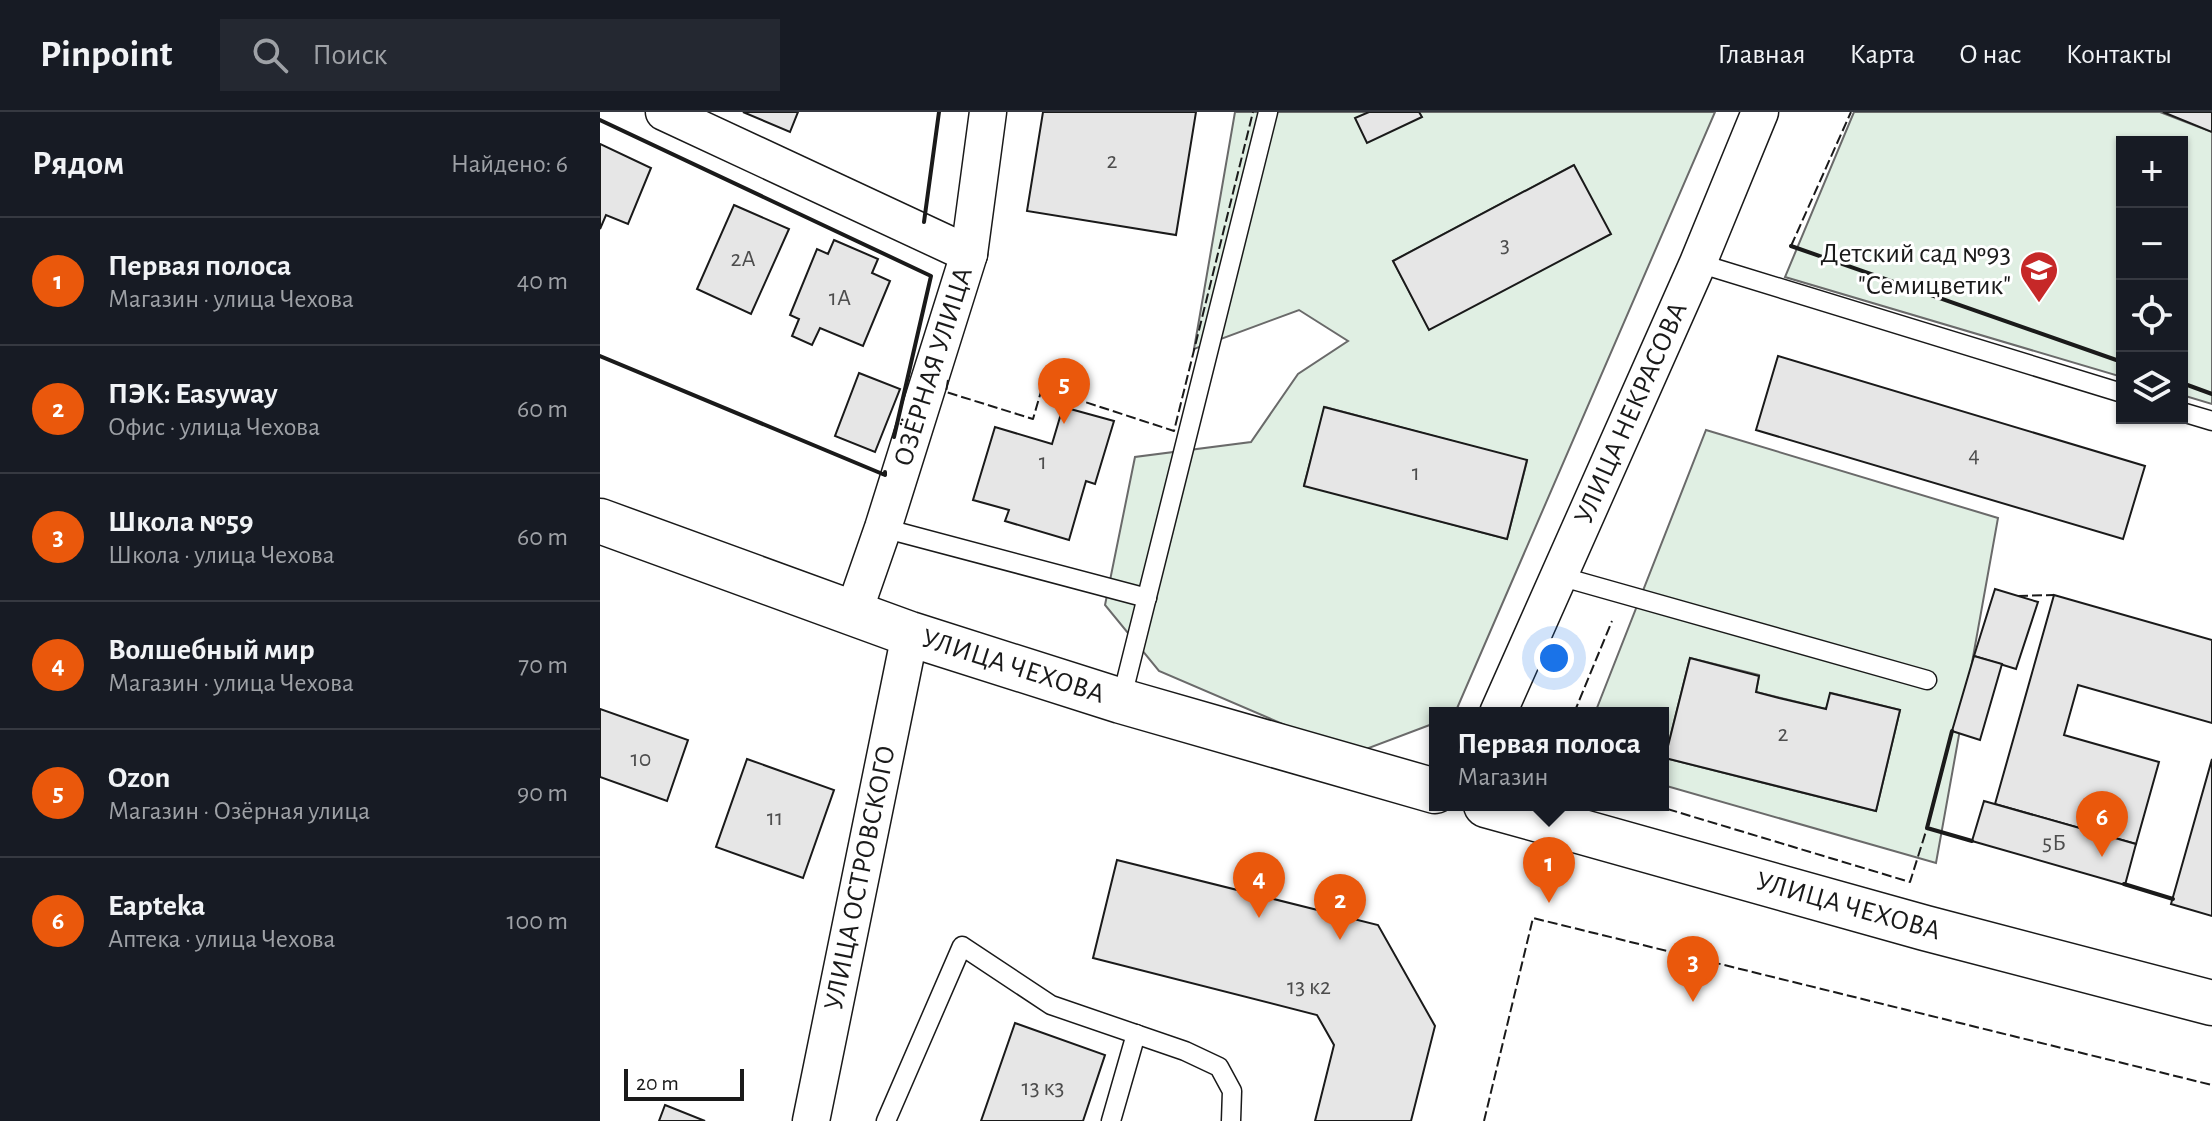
<!DOCTYPE html>
<html lang="ru">
<meta charset="utf-8">
<style>
body{margin:0;font-family:"Alegreya Sans",sans-serif;background:#242831;color:#f1f3f6}
.controls{position:absolute;right:24px;top:24px;display:grid;overflow:hidden;border-radius:0px;box-shadow:0 2px 6px #0004}
.controls button{width:72px;height:72px;display:grid;place-items:center;padding:0;border:0;border-bottom:2px solid #363941;background:#171b24;color:#f1f3f6;font:40px sans-serif}
.scale{position:absolute;left:24px;bottom:20px;width:120px;box-sizing:border-box;padding-left:8px;border:4px solid #1a1a1a;border-top:0;font-size:22px;line-height:28px;white-space:nowrap;color:#1a1a1a;-webkit-text-stroke:6px #fff;paint-order:stroke}
.you{position:absolute;left:954px;top:546px;width:28px;height:28px;margin:-20px;border:6px solid #fff;border-radius:50%;background:#1a73e8;box-shadow:0 0 0 12px #1a73e833}
.badge{display:grid;place-items:center;width:52px;height:52px;border-radius:50%;background:#ea580c;color:#fff;font-size:26px;font-weight:700}
.pin{position:absolute;translate:-50% -66px;filter:drop-shadow(0 2px 4px #0008)}
.pin::after{content:'';position:absolute;top:42px;width:28px;height:24px;background:inherit;clip-path:polygon(0 0,100% 0,50% 100%)}
.popup{position:absolute;left:829px;top:595px;width:240px;height:104px;box-sizing:border-box;display:grid;place-content:center;border-radius:0px;background:#171b24;filter:drop-shadow(0 2px 6px #0005);font-size:26px;white-space:nowrap;color:#9ea1a6}
.popup b{font-size:30px;color:#f1f3f6}
.popup::after{content:'';position:absolute;left:50%;top:100%;margin-left:-16px;border:16px solid transparent;border-top-color:#171b24}
.list{margin:0;padding:0;list-style:none}
h2{display:flex;justify-content:space-between;align-items:center;height:104px;margin:0;padding:0 32px;font-size:34px}
h2 small{font-size:26px;font-weight:400;color:#9ea1a6}
.list li{display:grid;grid-template-columns:52px 1fr auto;gap:24px;align-items:center;box-sizing:border-box;height:128px;padding:0 32px;border-top:2px solid #363941}
.list b{display:block;font-size:30px;white-space:nowrap}
.list p{margin:0;font-size:26px;white-space:nowrap;color:#9ea1a6}
.list em{font-size:26px;font-style:normal;color:#9ea1a6}
.icon{flex:none;width:44px;height:44px;fill:none;stroke:currentColor;stroke-width:2;stroke-linecap:round;stroke-linejoin:round}
.map{position:relative;flex:none;width:1612px;height:1009px;overflow:hidden}
header{display:flex;align-items:center;gap:48px;box-sizing:border-box;height:112px;padding:0 40px;background:#171b24;border-bottom:2px solid #363941}
header strong{font-size:38px}
nav{display:flex;gap:44px;margin-inline-start:auto;font-size:28px}
.search{width:560px;height:72px;background:#242831;display:flex;align-items:center;gap:20px;box-sizing:border-box;padding:0 28px;border-radius:0px;color:#9ea1a6;font-size:30px}
main{display:flex}
aside{flex:1;background:#171b24}
.map>svg:first-child{display:block}
</style>
<header>
<strong>Pinpoint</strong>
<div class="search"><svg class="icon" aria-label="search" viewBox="0 0 24 24"><circle cx="10" cy="10" r="6"/><path d="M15 15l6 6"/></svg>Поиск</div>
<nav><a>Главная</a><a>Карта</a><a>О нас</a><a>Контакты</a></nav>
</header>
<main>
<aside>
<h2>Рядом<small>Найдено: 6</small></h2>
<ul class="list">
<li><span class="badge">1</span><div><b>Первая полоса</b><p>Магазин · улица Чехова</p></div><em>40 m</em></li>
<li><span class="badge">2</span><div><b>ПЭК: Easyway</b><p>Офис · улица Чехова</p></div><em>60 m</em></li>
<li><span class="badge">3</span><div><b>Школа №59</b><p>Школа · улица Чехова</p></div><em>60 m</em></li>
<li><span class="badge">4</span><div><b>Волшебный мир</b><p>Магазин · улица Чехова</p></div><em>70 m</em></li>
<li><span class="badge">5</span><div><b>Ozon</b><p>Магазин · Озёрная улица</p></div><em>90 m</em></li>
<li><span class="badge">6</span><div><b>Eapteka</b><p>Аптека · улица Чехова</p></div><em>100 m</em></li>
</ul>
</aside>
<div class="map">
<svg width="1612" height="1009" viewBox="0 0 1612 1009">
<rect width="100%" height="100%" fill="#fff"/>
<!-- green -->
<g fill="#e0efe3" stroke="#6a6a6a" stroke-width="2" fill-rule="evenodd">
<path d="M635,0H769L756,7L821,4L819,0H1115L855,601H835V611L753,642L559,559L505,493L535,345L651,330L698,262L748,229L699,198L594,237ZM974,53L829,217L793,149ZM725,295L927,349L907,427L704,373Z"/>
<polygon points="1254,0 1560,0 1612,20 1612,292 1582,283 1582,30 1522,30 1522,265 1185,165"/>
<path d="M1106,318L1398,406L1336,751L1063,673V601H995ZM1090,546L1159,563L1156,580L1226,597L1231,581L1300,598L1276,699L1065,646Z"/>
</g>
<!-- building -->
<g fill="#e6e6e6" stroke="#1a1a1a" stroke-width="2">
<polygon points="143,0 198,0 190,20"/>
<polygon points="443,0 596,0 576,123 427,99"/>
<polygon points="769,0 819,0 822,5 767,31 755,6"/>
<polygon points="1563,0 1612,0 1612,20"/>
<polygon points="0,32 51,56 28,112 6,103 0,117"/>
<polygon points="974,53 1011,122 829,218 793,149"/>
<polygon points="134,93 189,117 151,202 97,177"/>
<polygon points="234,128 278,147 272,161 290,169 263,234 220,216 212,233 192,224 199,207 190,203 217,137 228,142"/>
<polygon points="1178,244 1545,354 1523,427 1156,318"/>
<polygon points="259,261 300,277 275,340 235,324"/>
<polygon points="463,295 514,309 495,372 486,369 469,428 405,409 409,398 373,388 395,315 452,332"/>
<polygon points="724,295 927,348 907,427 704,374"/>
<polygon points="1395,477 1438,490 1416,557 1374,544"/>
<polygon points="1454,483 1612,528 1612,611 1478,573 1464,623 1559,650 1536,732 1395,692"/>
<polygon points="1374,544 1402,552 1380,628 1352,619"/>
<polygon points="1090,546 1159,564 1156,580 1179,586 1226,597 1230,581 1300,598 1276,699 1065,646"/>
<polygon points="0,597 88,628 67,689 0,665"/>
<polygon points="147,647 234,678 203,766 116,735"/>
<polygon points="1612,647 1612,804 1571,792"/>
<polygon points="1384,689 1536,732 1525,773 1372,729"/>
<polygon points="517,748 778,813 835,914 811,1009 715,1009 734,933 717,903 493,846"/>
<polygon points="415,911 505,943 483,1009 381,1009"/>
<polygon points="65,993 105,1009 59,1009"/>
</g>
<g fill="none" stroke-linecap="round" stroke-linejoin="round">
<!-- service casing -->
<g stroke="#1a1a1a" stroke-width="21">
<g id="service">
<polyline points="1098,151 1522,281"/>
<polyline points="1582,300 1612,309"/>
<polyline points="283,416 547,486"/>
<polyline points="959,464 1327,568"/>
<polyline points="521,589 668,0"/>
<polyline points="286,1009 362,834 451,893 585,939 619,955 632,979 631,1009"/>
<polyline points="511,1009 536,922"/>
</g>
</g>
<!-- minor casing -->
<g stroke="#1a1a1a" stroke-width="39">
<g id="minor">
<polyline points="64,0 369,142"/>
<path id="s1" d="M253,502L283,416L369,142L388,0"/>
<path id="s2" d="M898,601L1098,151L1160,0"/>
<path id="s3" d="M211,1009L310,522"/>
</g>
</g>
<!-- secondary casing -->
<g stroke="#1a1a1a" stroke-width="47">
<g id="secondary">
<path id="s4" d="M0,409L310,522L521,589L835,679"/>
<path id="s5" d="M886,693L1325,816L1612,891"/>
</g>
</g>
<!-- service -->
<use href="#service" stroke="#fff" stroke-width="18"/>
<!-- minor -->
<use href="#minor" stroke="#fff" stroke-width="36"/>
<!-- secondary -->
<use href="#secondary" stroke="#fff" stroke-width="44"/>
<!-- fence -->
<g stroke="#1a1a1a" stroke-width="2" stroke-dasharray="10 4" stroke-linecap="butt">
<polyline points="1191,134 1251,0"/>
<polyline points="348,268 346,280 433,307 442,276 574,319 653,0"/>
<polyline points="1418,484 1454,483"/>
<polyline points="974,601 1012,509"/>
<polyline points="1054,693 1310,770 1327,716"/>
<polyline points="884,1009 933,806 1612,973"/>
</g>
<!-- wall -->
<g stroke="#1a1a1a" stroke-width="4">
<polyline points="0,8 331,164 294,325"/>
<polyline points="324,110 339,0"/>
<polyline points="1191,134 1522,250"/>
<polyline points="0,244 285,363 285,360"/>
<polyline points="1582,271 1612,282"/>
<polyline points="1352,619 1327,716 1372,729"/>
<polyline points="1524,772 1573,787"/>
</g>
</g>
<!-- icons -->
<defs>
<g id="school-pin" transform="scale(2)"><path d="M0 17L-7.5 6A9.5 9.5 0 1 1 7.5 6Z" fill="#c62828" stroke="#fff"/><path d="M0-5L7-2L0 1L-7-2ZM-4 1L0 2.5L4 1V4Q0 6-4 4Z" fill="#fff"/></g>
</defs>
<g fill-rule="evenodd">
<use href="#school-pin" x="1439" y="158"/>
</g>
<g text-anchor="middle" dominant-baseline="central" stroke-width="6" stroke-linejoin="round" paint-order="stroke">
<!-- number labels -->
<g font-size="24" fill="#4d4d4d">
<text x="512" y="49">2</text>
<text x="905" y="133">3</text>
<text x="143" y="147">2А</text>
<text x="240" y="186">1А</text>
<text x="1374" y="343">4</text>
<text x="443" y="350">1</text>
<text x="816" y="361">1</text>
<text x="1183" y="622">2</text>
<text x="41" y="647">10</text>
<text x="175" y="706">11</text>
<text x="1454" y="731">5Б</text>
<text x="709" y="875">13 к2</text>
<text x="443" y="976">13 к3</text>
</g>
<!-- poi labels -->
<g font-size="28" fill="#1a1a1a" stroke="#fff" text-anchor="end">
<text x="1411" y="142">Детский сад №93<tspan x="1411" dy="32">"Семицветик"</tspan></text>
</g>
<!-- street labels -->
<g font-size="28" fill="#1a1a1a" stroke="#fff">
<text stroke="none"><textPath href="#s1" startOffset="260">ОЗЁРНАЯ УЛИЦА</textPath></text>
<text stroke="none"><textPath href="#s2" startOffset="328">УЛИЦА НЕКРАСОВА</textPath></text>
<text stroke="none"><textPath href="#s4" startOffset="438">УЛИЦА ЧЕХОВА</textPath></text>
<text stroke="none"><textPath href="#s3" startOffset="248">УЛИЦА ОСТРОВСКОГО</textPath></text>
<text stroke="none"><textPath href="#s5" startOffset="376">УЛИЦА ЧЕХОВА</textPath></text>
</g>
</g>
</svg>
<div class="controls">
<button>+</button>
<button>−</button>
<button><svg class="icon" aria-label="locate" viewBox="0 0 24 24"><circle cx="12" cy="12" r="6"/><path d="M12 2v4M12 18v4M2 12h4M18 12h4"/></svg></button>
<button><svg class="icon" aria-label="layers" viewBox="0 0 24 24"><path d="M12 4l9 5-9 5-9-5zM3 14l9 5 9-5"/></svg></button>
</div>
<div class="scale">20 m</div>
<div class="you"></div>
<div class="pin badge" style="left:949px;top:791px">1</div>
<div class="popup"><b>Первая полоса</b>Магазин</div>
<div class="pin badge" style="left:740px;top:828px">2</div>
<div class="pin badge" style="left:1093px;top:890px">3</div>
<div class="pin badge" style="left:659px;top:806px">4</div>
<div class="pin badge" style="left:464px;top:312px">5</div>
<div class="pin badge" style="left:1502px;top:745px">6</div>
</div>
</main>
